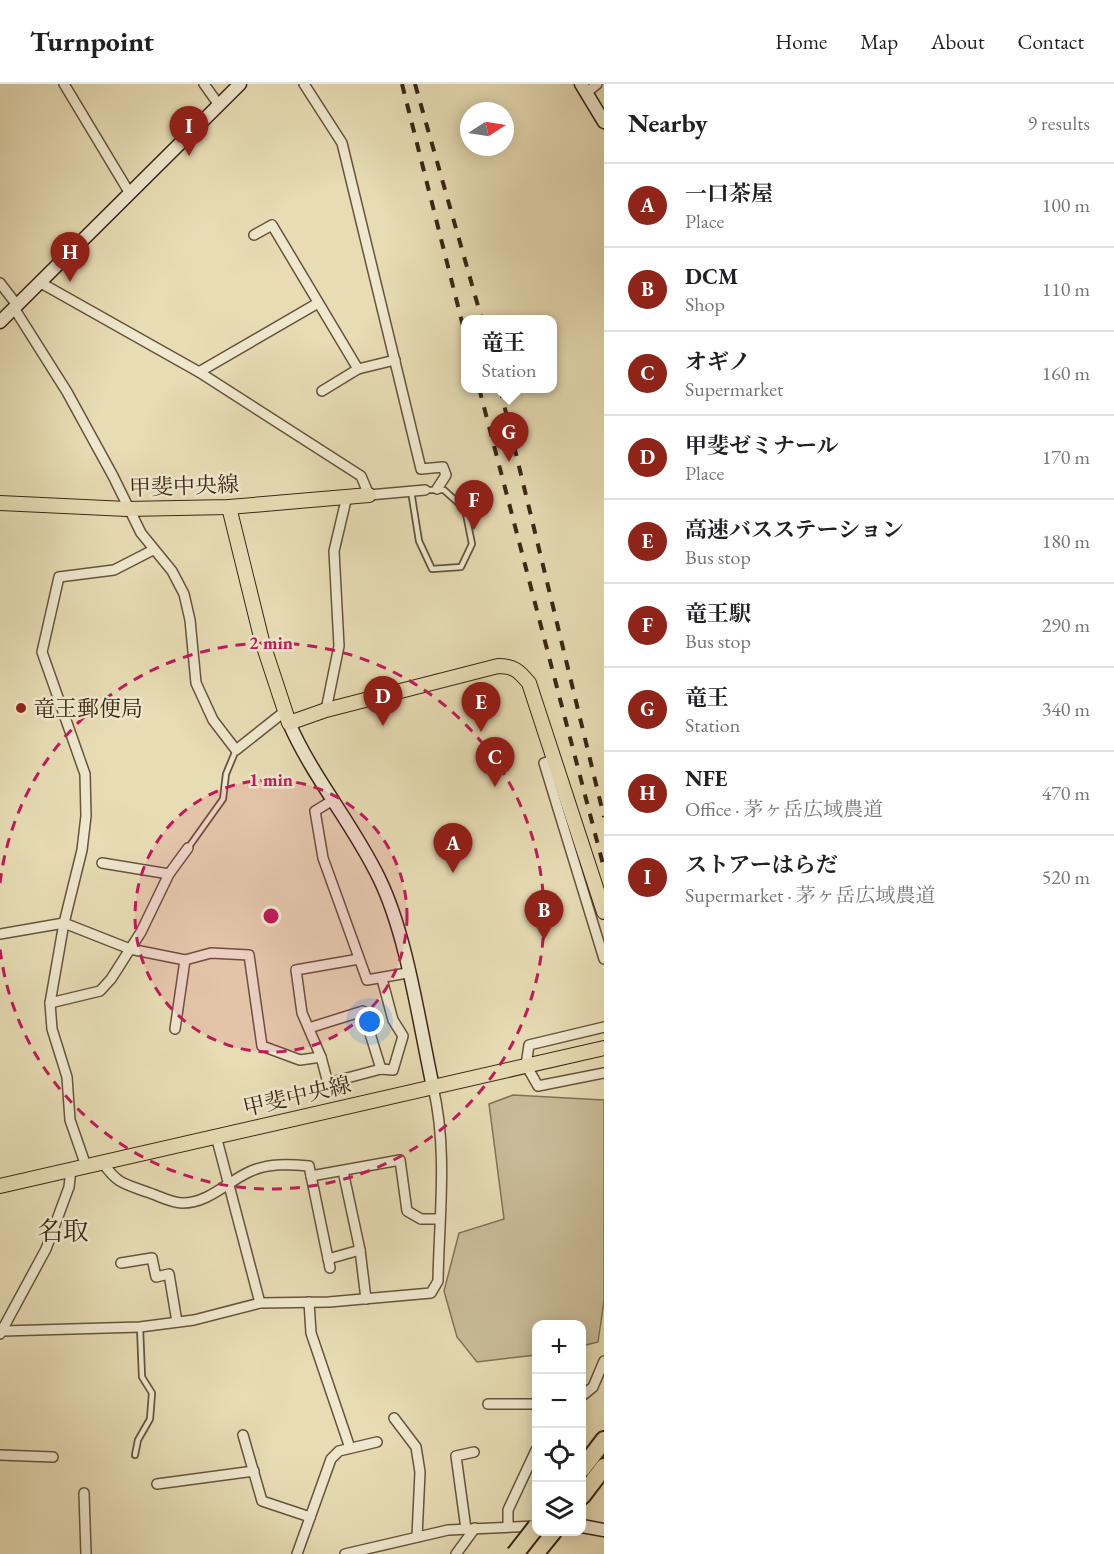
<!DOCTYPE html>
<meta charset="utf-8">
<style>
body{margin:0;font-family:"EB Garamond","Noto Serif JP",serif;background:#f6f6f6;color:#202124}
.controls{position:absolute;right:18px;bottom:18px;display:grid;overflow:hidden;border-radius:12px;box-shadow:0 3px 15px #0003}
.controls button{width:54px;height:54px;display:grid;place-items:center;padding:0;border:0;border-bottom:2px solid #e0e0e0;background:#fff;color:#202124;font:30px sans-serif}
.compass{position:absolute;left:460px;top:18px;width:54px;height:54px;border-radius:50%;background:#fff;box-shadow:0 3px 15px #0003;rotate:78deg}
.you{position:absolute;left:370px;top:938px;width:21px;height:21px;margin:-15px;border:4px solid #fff;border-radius:50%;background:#1a73e8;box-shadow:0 0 0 9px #1a73e833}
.badge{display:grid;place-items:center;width:39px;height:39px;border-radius:50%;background:#8f2418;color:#fff;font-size:20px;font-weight:700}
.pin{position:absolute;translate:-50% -50px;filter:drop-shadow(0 2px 3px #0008)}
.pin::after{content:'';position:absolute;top:32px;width:21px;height:18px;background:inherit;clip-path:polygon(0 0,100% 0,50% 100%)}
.popup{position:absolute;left:461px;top:231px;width:96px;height:78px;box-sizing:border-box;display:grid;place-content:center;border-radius:12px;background:#fff;filter:drop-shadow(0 2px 4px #0005);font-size:20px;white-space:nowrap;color:#757577}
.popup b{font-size:22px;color:#202124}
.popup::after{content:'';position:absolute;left:50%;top:100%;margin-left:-12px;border:12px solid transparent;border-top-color:#fff}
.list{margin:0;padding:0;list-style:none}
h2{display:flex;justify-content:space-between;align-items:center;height:78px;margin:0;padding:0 24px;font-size:26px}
h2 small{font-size:20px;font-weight:400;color:#757577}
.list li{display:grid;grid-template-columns:39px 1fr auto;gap:18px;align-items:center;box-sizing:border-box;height:84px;padding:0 24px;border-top:2px solid #e0e0e0}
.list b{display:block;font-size:22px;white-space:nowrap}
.list p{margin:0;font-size:20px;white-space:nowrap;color:#757577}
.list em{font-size:20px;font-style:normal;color:#757577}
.icon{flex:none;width:33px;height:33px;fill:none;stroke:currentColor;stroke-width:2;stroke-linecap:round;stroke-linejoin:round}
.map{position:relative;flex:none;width:604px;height:1470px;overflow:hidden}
header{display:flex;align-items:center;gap:36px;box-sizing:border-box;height:84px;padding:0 30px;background:#fff;border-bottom:2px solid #e0e0e0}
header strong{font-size:28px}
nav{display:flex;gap:33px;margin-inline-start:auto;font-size:21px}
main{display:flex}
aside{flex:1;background:#fff}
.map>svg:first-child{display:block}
</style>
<header>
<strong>Turnpoint</strong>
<nav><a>Home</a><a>Map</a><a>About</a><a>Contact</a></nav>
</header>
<main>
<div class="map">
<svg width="604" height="1470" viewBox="0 0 604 1470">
<rect width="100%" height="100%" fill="#e7dcb4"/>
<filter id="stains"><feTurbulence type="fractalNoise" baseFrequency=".00333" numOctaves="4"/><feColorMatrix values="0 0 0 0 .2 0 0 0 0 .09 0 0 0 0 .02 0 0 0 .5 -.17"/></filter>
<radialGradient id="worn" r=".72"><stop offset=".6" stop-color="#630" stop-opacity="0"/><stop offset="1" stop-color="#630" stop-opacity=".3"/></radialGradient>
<!-- grass -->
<polygon fill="#cabd99" stroke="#827256" stroke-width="1.5" points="513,1011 604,1016 604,1217 598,1258 582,1262 582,1240 536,1240 536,1271 477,1278 457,1253 444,1207 459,1149 504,1135 489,1020"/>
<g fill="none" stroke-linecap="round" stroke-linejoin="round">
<!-- lane casing -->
<g stroke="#66543c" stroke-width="8">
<g id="lane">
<polyline points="411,407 419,457 432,485 461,483 472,460 465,425 444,406 425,406"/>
<polyline points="188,764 223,715 226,690 236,666"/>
<polyline points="135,1371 138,1356 150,1335 152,1309 142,1293 140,1243"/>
</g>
</g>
<!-- street casing -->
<g stroke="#66543c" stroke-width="12">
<g id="street">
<polyline points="64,0 129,108"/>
<polyline points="204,0 219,21"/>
<polyline points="304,0 342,59 421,385 443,383 446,391 437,405"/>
<polyline points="586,9 597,0"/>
<polyline points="254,151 272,141 358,285 395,276"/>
<polyline points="0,199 17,221"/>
<polyline points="41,199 199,288 361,392 369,411 425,406"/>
<polyline points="14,224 67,308 113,392 141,449 172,487 184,510 190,536 196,599 213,636 236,666 284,628"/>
<polyline points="199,288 318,219"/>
<polyline points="322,307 358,285"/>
<polyline points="326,626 339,562 334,467 347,412"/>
<polyline points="553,676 544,679 604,875"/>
<polyline points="333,716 315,727 323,774 367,896 407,889"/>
<polyline points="102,779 169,790"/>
<polyline points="0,850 64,839 130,865 185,876 211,869 249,871 262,962 300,976 321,973 328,999 381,985 393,986 403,952 393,936 382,895"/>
<polyline points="50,919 100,907 111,895 141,848 169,790 188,764"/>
<polyline points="604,943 529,961 526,981 538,1002 604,989"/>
<polyline points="309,944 363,927 381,985"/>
<polyline points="175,945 185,876"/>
<polyline points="321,973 302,929 296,886 359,875"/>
<polyline points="216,1052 260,1219"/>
<path d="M102,1078C118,1100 122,1099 147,1108C157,1111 171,1119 182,1119C209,1119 227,1098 249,1088C268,1079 289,1080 309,1082L330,1184"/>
<polyline points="86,1082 70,1036 67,993 52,945 50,919 64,839 82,766 86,732 85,690 42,568 59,493 114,486 153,466"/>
<polyline points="343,1087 360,1166 366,1215"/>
<polyline points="311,1092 400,1076 407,1127 421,1135 439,1135"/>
<polyline points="328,1175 360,1166"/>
<polyline points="121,1179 152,1174 156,1193 169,1190 177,1238"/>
<polyline points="309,1218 311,1249 350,1364"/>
<path d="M3,1247L140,1243L194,1236L260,1219L329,1218L431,1209L438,1197C439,1134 448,1065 433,1003"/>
<polyline points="0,1250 46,1165 69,1103 71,1085"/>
<polyline points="582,1312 593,1303 604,1277"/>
<polyline points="488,1320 536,1320"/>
<polyline points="394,1334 416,1363 420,1388 417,1453"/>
<polyline points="243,1351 262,1417 310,1433"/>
<polyline points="0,1371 53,1373"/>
<polyline points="157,1400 254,1387"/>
<polyline points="84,1409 86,1470"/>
<polyline points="508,1442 508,1426 536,1366"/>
<polyline points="466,1445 456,1372 474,1368"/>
<polyline points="297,1470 331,1375 339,1367 377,1358"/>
<polyline points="345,1470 448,1446 536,1442"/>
<polyline points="456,1470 475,1444"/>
</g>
</g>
<!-- secondary casing -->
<g stroke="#3b2614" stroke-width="15">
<g id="secondary">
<polyline points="581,0 604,38"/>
<polyline points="0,238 240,0"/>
<path d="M289,639C313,694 353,740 379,794C407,851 419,939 433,1003"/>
<polyline points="582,1442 604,1446"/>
</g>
</g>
<!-- primary casing -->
<g stroke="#3b2614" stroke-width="16">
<g id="primary">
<polyline points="0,419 127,425 229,423 369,411"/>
<path d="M229,423L262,557L289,639L326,626L498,582C514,582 519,587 529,599L604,828"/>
<polyline points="0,1102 604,964"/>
</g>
</g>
<!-- highway casing -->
<g stroke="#3b2614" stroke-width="20">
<g id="highway">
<polyline points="582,1385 604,1356"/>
<polyline points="582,1412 604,1383"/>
<polyline points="535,1470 553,1448"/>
</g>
</g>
<!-- lane -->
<use href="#lane" stroke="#efe8ce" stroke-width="4.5"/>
<!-- street -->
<use href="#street" stroke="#efe8ce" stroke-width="9"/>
<!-- secondary -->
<use href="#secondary" stroke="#efe8ce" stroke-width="12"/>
<!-- primary -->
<use href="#primary" stroke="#e7dcb4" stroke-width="14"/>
<!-- highway -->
<use href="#highway" stroke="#e7dcb4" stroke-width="16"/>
<!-- rail -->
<g stroke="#3b2614" stroke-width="4" stroke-dasharray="10 10" stroke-linecap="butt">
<polyline points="402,0 466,254"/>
<polyline points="415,0 482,236"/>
<polyline points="479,304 604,784"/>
<polyline points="500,304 604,733"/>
</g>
<!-- highway-bridge casing -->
<g stroke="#3b2614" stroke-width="20" stroke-linecap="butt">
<polyline id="highway-bridge" points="515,1470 536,1443"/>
</g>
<!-- highway-bridge -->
<use href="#highway-bridge" stroke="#e7dcb4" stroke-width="16"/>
</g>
<!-- distance rings -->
<circle cx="271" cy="832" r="136" fill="#c2185b" fill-opacity=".12"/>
<g fill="none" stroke="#c2185b" stroke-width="3" stroke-dasharray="10 8">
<circle cx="271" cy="832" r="136"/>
<path d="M0 799A273 273 0 1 1 0 865"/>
</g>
<!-- markers -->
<circle fill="#8f2418" stroke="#efe8ce" stroke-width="2" cx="21" cy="624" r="6"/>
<g text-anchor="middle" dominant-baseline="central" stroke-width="5" stroke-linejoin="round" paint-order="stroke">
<!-- street labels -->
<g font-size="22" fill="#3b2614" stroke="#efe8ce">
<text transform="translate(184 402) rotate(-2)">甲斐中央線</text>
<text transform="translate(297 1012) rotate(-13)">甲斐中央線</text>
</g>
<!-- poi labels -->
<g font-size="22" fill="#3b2614" stroke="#efe8ce" text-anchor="start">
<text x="33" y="624">竜王郵便局</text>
</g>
<!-- quarter labels -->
<g font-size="26" fill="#3b2614" stroke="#efe8ce">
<text x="63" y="1147">名取</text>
</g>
</g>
<circle cx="271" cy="832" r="9" fill="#c2185b" stroke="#efe8ce" stroke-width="3"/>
<g font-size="18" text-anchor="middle" font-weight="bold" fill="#c2185b" stroke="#efe8ce" stroke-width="5" stroke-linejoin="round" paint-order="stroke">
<text x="271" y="565">2 min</text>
<text x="271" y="702">1 min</text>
</g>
<rect width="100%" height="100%" filter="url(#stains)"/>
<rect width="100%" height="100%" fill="url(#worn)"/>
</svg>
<div class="controls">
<button>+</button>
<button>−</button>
<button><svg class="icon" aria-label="locate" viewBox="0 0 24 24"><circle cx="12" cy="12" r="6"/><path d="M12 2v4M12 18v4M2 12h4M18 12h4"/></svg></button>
<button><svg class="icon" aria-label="layers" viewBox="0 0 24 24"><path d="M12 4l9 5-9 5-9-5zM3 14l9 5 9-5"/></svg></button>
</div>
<svg class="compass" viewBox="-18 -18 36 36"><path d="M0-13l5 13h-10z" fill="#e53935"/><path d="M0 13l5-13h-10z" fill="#757577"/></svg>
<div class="you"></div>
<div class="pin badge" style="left:453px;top:789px">A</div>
<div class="pin badge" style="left:544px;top:856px">B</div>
<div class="pin badge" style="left:495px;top:703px">C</div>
<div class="pin badge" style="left:383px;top:642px">D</div>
<div class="pin badge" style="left:481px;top:648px">E</div>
<div class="pin badge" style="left:474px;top:446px">F</div>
<div class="pin badge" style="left:509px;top:378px">G</div>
<div class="popup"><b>竜王</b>Station</div>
<div class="pin badge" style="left:70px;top:198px">H</div>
<div class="pin badge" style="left:189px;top:72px">I</div>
</div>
<aside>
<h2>Nearby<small>9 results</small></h2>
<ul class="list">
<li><span class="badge">A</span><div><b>一口茶屋</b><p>Place</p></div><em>100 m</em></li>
<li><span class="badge">B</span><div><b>DCM</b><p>Shop</p></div><em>110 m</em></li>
<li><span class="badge">C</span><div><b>オギノ</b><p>Supermarket</p></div><em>160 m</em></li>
<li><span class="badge">D</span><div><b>甲斐ゼミナール</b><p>Place</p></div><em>170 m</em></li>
<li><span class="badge">E</span><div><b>高速バスステーション</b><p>Bus stop</p></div><em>180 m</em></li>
<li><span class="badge">F</span><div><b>竜王駅</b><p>Bus stop</p></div><em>290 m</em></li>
<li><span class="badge">G</span><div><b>竜王</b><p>Station</p></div><em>340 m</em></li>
<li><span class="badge">H</span><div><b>NFE</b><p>Office · 茅ヶ岳広域農道</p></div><em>470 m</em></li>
<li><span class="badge">I</span><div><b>ストアーはらだ</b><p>Supermarket · 茅ヶ岳広域農道</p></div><em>520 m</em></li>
</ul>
</aside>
</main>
